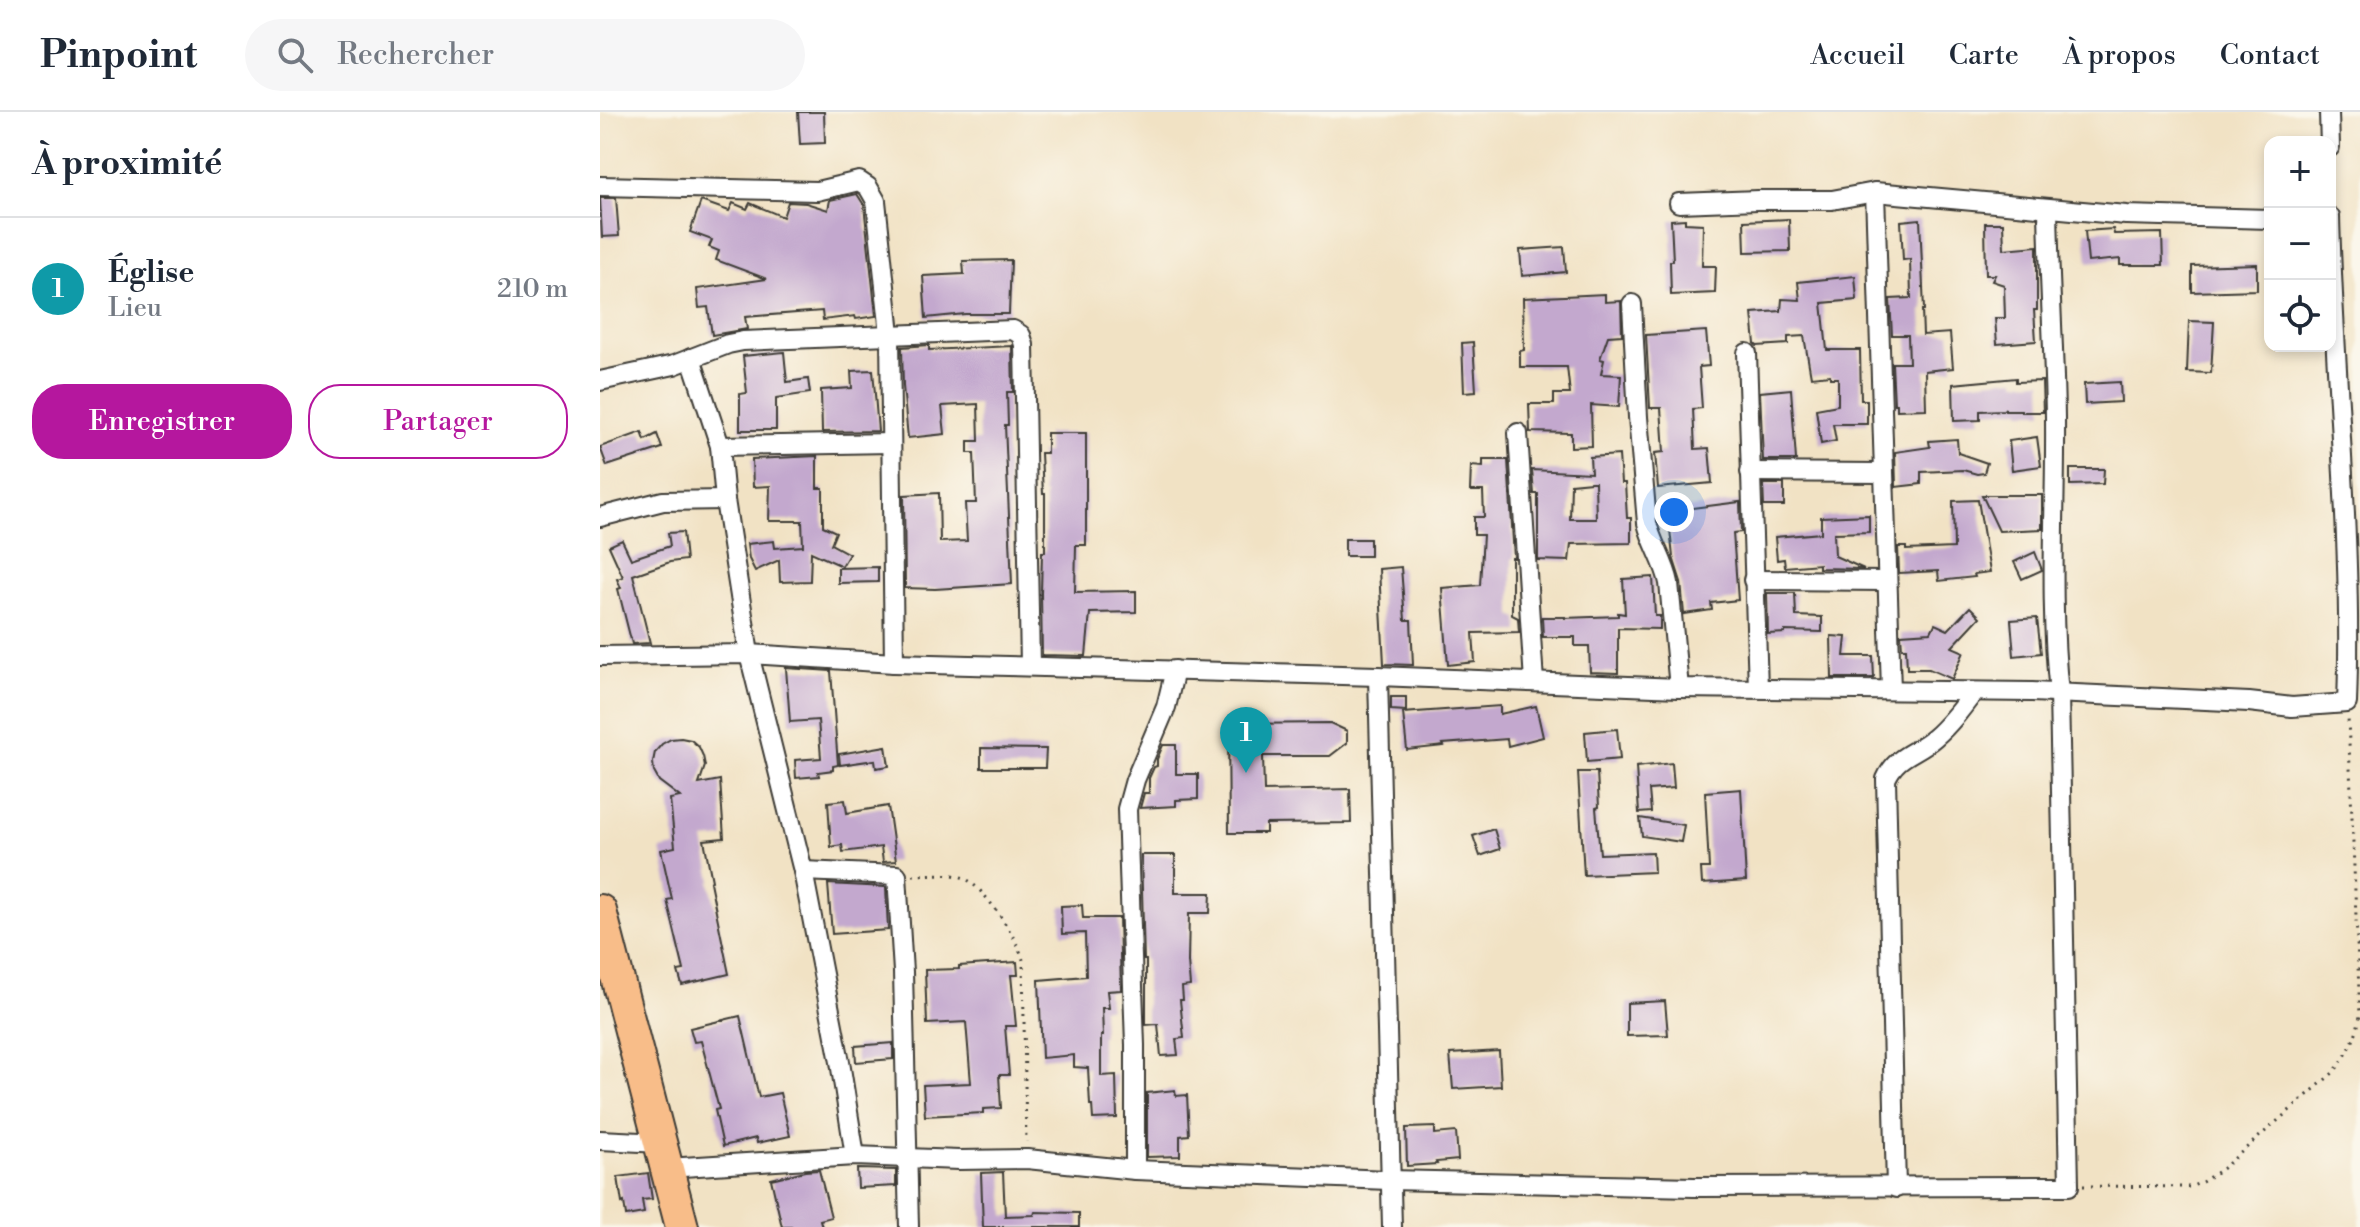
<!DOCTYPE html>
<html lang="fr">
<meta charset="utf-8">
<style>
body{margin:0;font-family:"Libre Bodoni",serif;background:#f6f6f7;color:#1f2937}
.controls{position:absolute;right:24px;top:24px;display:grid;overflow:hidden;border-radius:16px;box-shadow:0 4px 12px #0003}
.controls button{width:72px;height:72px;display:grid;place-items:center;padding:0;border:0;border-bottom:2px solid #e0e1e3;background:#fff;color:#1f2937;font:40px sans-serif}
.you{position:absolute;left:1074px;top:400px;width:28px;height:28px;margin:-20px;border:6px solid #fff;border-radius:50%;background:#1a73e8;box-shadow:0 0 0 12px #1a73e833}
.badge{display:grid;place-items:center;width:52px;height:52px;border-radius:50%;background:#b5179e;color:#fff;font-size:26px;font-weight:700}
.pin{position:absolute;translate:-50% -66px;filter:drop-shadow(0 2px 4px #0008)}
.pin::after{content:'';position:absolute;top:42px;width:28px;height:24px;background:inherit;clip-path:polygon(0 0,100% 0,50% 100%)}
.list{margin:0;padding:0;list-style:none}
h2{display:flex;justify-content:space-between;align-items:center;height:104px;margin:0;padding:0 32px;font-size:34px}
h2 small{font-size:26px;font-weight:400;color:#747a83}
.list li{display:grid;grid-template-columns:52px 1fr auto;gap:24px;align-items:center;box-sizing:border-box;height:144px;padding:0 32px;border-top:2px solid #e0e1e3}
.list b{display:block;font-size:30px;white-space:nowrap}
.list p{margin:0;font-size:26px;white-space:nowrap;color:#747a83}
.list em{font-size:26px;font-style:normal;color:#747a83}
.actions{display:flex;gap:16px;padding:24px 32px}
.actions a{flex:1;padding:18px 0;border:2px solid #b5179e;border-radius:32px;text-align:center;font-size:28px;color:#b5179e}
.actions .main{background:#b5179e;color:#fff}
.icon{flex:none;width:44px;height:44px;fill:none;stroke:currentColor;stroke-width:2;stroke-linecap:round;stroke-linejoin:round}
.map{position:relative;flex:none;width:1760px;height:1115px;overflow:hidden}
header{display:flex;align-items:center;gap:48px;box-sizing:border-box;height:112px;padding:0 40px;background:#fff;border-bottom:2px solid #e0e1e3}
header strong{font-size:38px}
nav{display:flex;gap:44px;margin-inline-start:auto;font-size:28px}
.search{width:560px;height:72px;background:#f6f6f7;display:flex;align-items:center;gap:20px;box-sizing:border-box;padding:0 28px;border-radius:44px;color:#747a83;font-size:30px}
main{display:flex}
aside{flex:1;background:#fff}
.map>svg:first-child{display:block}
</style>
<header>
<strong>Pinpoint</strong>
<div class="search"><svg class="icon" aria-label="search" viewBox="0 0 24 24"><circle cx="10" cy="10" r="6"/><path d="M15 15l6 6"/></svg>Rechercher</div>
<nav><a>Accueil</a><a>Carte</a><a>À propos</a><a>Contact</a></nav>
</header>
<main>
<aside>
<h2>À proximité<small></small></h2>
<ul class="list">
<li><span class="badge" style="background:#0f9aa8">1</span><div><b>Église</b><p>Lieu</p></div><em>210 m</em></li>
</ul>
<div class="actions"><a class="main">Enregistrer</a><a>Partager</a></div>
</aside>
<div class="map">
<svg width="1760" height="1115" viewBox="0 0 1760 1115">
<rect width="100%" height="100%" fill="#fbf7ec"/>
<filter id="ink" filterUnits="userSpaceOnUse"><feTurbulence type="fractalNoise" baseFrequency=".0125" numOctaves="2"/><feDisplacementMap in="SourceGraphic" scale="16" xChannelSelector="R" yChannelSelector="G"/><feConvolveMatrix kernelMatrix="1 2 1 2 8 2 1 2 1" color-interpolation-filters="sRGB"/></filter>
<filter id="wash" filterUnits="userSpaceOnUse"><feTurbulence type="fractalNoise" baseFrequency=".006" numOctaves="4" result="noise"/><feDisplacementMap in="SourceGraphic" scale="32" xChannelSelector="R" yChannelSelector="G"/><feGaussianBlur stdDeviation="1.8" result="paint"/><feColorMatrix in="noise" values="0 0 0 0 0 0 0 0 0 0 0 0 0 0 0 0 0 1.4 0 .05"/><feComposite in="paint" operator="in"/></filter>
<g filter="url(#wash)">
<rect width="100%" height="100%" fill="#f1e2c4"/>
<g id="blocks">
<!-- building -->
<g fill="#c3a8ce" fill-rule="evenodd">
<polygon points="198,0 224,0 225,31 200,32"/>
<polygon points="257,82 264,93 276,204 256,207 255,204 223,208 222,199 145,205 147,217 112,223 108,195 99,196 97,177 167,167 116,148 119,139 109,135 112,128 90,120 101,89 129,99 133,91 147,97 150,91 183,105 188,90 206,91 228,98 230,88"/>
<polygon points="0,86 16,86 19,124 2,125"/>
<polygon points="1085,107 1085,111 1103,112 1102,154 1116,154 1115,181 1071,183 1070,149 1073,149 1071,108"/>
<polygon points="1189,107 1190,139 1145,140 1144,109"/>
<polygon points="1320,107 1324,198 1322,198 1323,223 1350,221 1353,256 1325,259 1326,297 1297,298 1297,292 1294,292 1292,251 1309,251 1308,223 1292,223 1290,187 1311,186 1310,147 1303,148 1301,109"/>
<polygon points="1385,111 1403,111 1404,137 1437,134 1437,198 1434,198 1436,229 1397,232 1395,206 1405,206 1404,173 1392,169 1395,163 1386,163"/>
<polygon points="1513,117 1514,122 1562,121 1563,153 1520,153 1520,147 1488,150 1485,119"/>
<polygon points="964,135 966,160 922,164 920,138"/>
<polygon points="411,148 409,202 365,202 326,206 323,164 364,162 363,149"/>
<polygon points="1657,152 1657,178 1592,180 1592,154"/>
<polygon points="1255,164 1257,188 1222,191 1227,238 1260,238 1261,288 1267,288 1267,312 1233,312 1236,329 1221,332 1216,297 1238,293 1238,266 1230,266 1230,263 1211,265 1204,224 1188,225 1188,232 1157,234 1155,232 1152,201 1181,199 1182,187 1200,188 1198,170"/>
<polygon points="1005,182 1005,190 1021,189 1022,223 1008,224 1000,247 1004,248 1001,262 1021,263 1019,295 991,293 992,334 971,335 971,321 930,320 929,292 954,292 954,282 970,282 967,255 920,255 920,239 924,238 923,186"/>
<polygon points="1589,209 1614,210 1611,261 1587,260"/>
<polygon points="1106,219 1109,254 1099,255 1102,296 1093,297 1095,337 1109,336 1112,371 1058,376 1055,341 1064,340 1061,296 1050,296 1046,223"/>
<polygon points="873,230 876,279 864,280 862,231"/>
<polygon points="329,233 329,238 412,234 413,280 407,280 408,313 405,313 412,472 335,477 305,476 304,383 339,381 340,430 367,429 365,391 376,391 374,341 368,341 368,329 379,329 378,292 342,294 345,322 308,326 303,274 302,235"/>
<polygon points="184,240 187,270 208,267 210,281 176,286 176,318 140,318 140,282 147,281 143,244"/>
<polygon points="273,258 278,319 222,320 221,278 252,276 251,259"/>
<polygon points="1416,266 1416,270 1442,269 1443,300 1421,300 1421,298 1405,298 1405,296 1404,298 1380,299 1380,308 1354,309 1353,272"/>
<polygon points="1520,270 1521,290 1485,292 1484,272"/>
<polygon points="1191,277 1196,348 1163,348 1160,280"/>
<polygon points="42,320 45,328 57,322 62,336 7,354 0,335"/>
<polygon points="447,321 486,321 486,433 476,433 475,480 536,479 536,500 490,501 486,544 442,543 441,482 442,440 445,440 445,382 443,382 441,341 447,341"/>
<polygon points="1437,325 1441,354 1412,358 1409,329"/>
<polygon points="1357,327 1358,341 1387,351 1384,361 1377,362 1363,358 1321,360 1321,372 1296,375 1295,340 1330,335 1329,329"/>
<path d="M1019,343L1021,371H1025L1027,406H1031V431L971,432L969,449L938,448V382H934L932,358L991,361L990,345ZM991,370H995L996,407H970L971,372Z"/>
<polygon points="217,344 217,376 223,376 223,414 236,420 231,432 249,442 242,454 211,440 210,469 180,470 179,448 155,459 149,447 147,432 174,429 175,436 203,434 202,409 169,409 170,374 153,375 152,347"/>
<polygon points="883,348 908,348 914,446 912,446 912,503 918,506 919,520 873,521 875,550 848,553 842,476 880,473 883,423 874,423 874,405 884,405 883,379 870,379 871,354 883,355"/>
<polygon points="1470,357 1504,357 1503,372 1470,373"/>
<polygon points="1163,372 1184,372 1184,394 1164,394"/>
<polygon points="1382,383 1442,383 1442,417 1399,419"/>
<polygon points="1378,388 1390,460 1374,462 1375,465 1339,469 1338,459 1299,461 1298,435 1306,435 1306,438 1354,436 1353,389"/>
<polygon points="1140,390 1141,420 1133,421 1138,488 1111,491 1112,498 1084,502 1081,470 1073,445 1068,399"/>
<polygon points="1269,403 1269,420 1234,421 1235,444 1264,457 1219,456 1219,452 1185,455 1184,447 1177,448 1175,425 1221,421 1221,405"/>
<polygon points="83,420 86,448 70,450 33,463 50,531 32,532 18,477 21,476 17,467 23,465 9,434 22,428 31,447 70,434 68,421"/>
<rect x="745" y="427" width="25" height="17"/>
<polygon points="1435,440 1442,458 1422,467 1414,450"/>
<polygon points="278,455 278,470 238,471 238,456"/>
<polygon points="801,455 805,508 811,508 813,553 784,552 779,457"/>
<polygon points="1053,465 1055,504 1060,504 1060,517 1018,516 1018,561 990,560 989,534 975,534 975,525 943,525 942,505 965,505 965,506 1018,504 1018,501 1025,502 1023,467"/>
<polygon points="1167,481 1195,481 1196,504 1222,505 1222,520 1185,519 1185,521 1168,522"/>
<polygon points="1370,495 1380,505 1352,535 1364,540 1352,567 1329,557 1307,557 1306,536 1302,536 1301,522 1331,520 1335,512 1348,518"/>
<polygon points="1437,506 1441,541 1414,544 1411,508"/>
<polygon points="1231,524 1246,525 1244,544 1273,544 1274,566 1232,566"/>
<polygon points="186,556 231,559 238,653 233,654 233,658 218,660 219,664 196,666 195,648 221,646 218,608 190,610"/>
<polygon points="791,585 806,585 806,599 791,598"/>
<polygon points="900,594 900,602 936,594 943,625 908,634 907,627 843,632 844,634 807,638 803,601"/>
<polygon points="730,611 747,619 747,631 730,644 663,644 664,679 750,677 751,711 666,712 666,721 629,721 628,612"/>
<polygon points="1017,617 1020,647 987,650 985,620"/>
<polygon points="81,626 91,628 99,635 103,644 105,654 99,672 120,668 124,726 104,728 112,769 110,770 129,862 82,873 78,859 84,858 67,788 72,787 61,738 75,735 70,687 80,685 59,669 54,660 53,650 55,640 62,632 71,627"/>
<polygon points="563,633 576,633 576,662 598,662 598,687 576,688 576,694 540,696 544,681 549,681 549,666 554,655 557,654 557,647"/>
<polygon points="286,634 289,654 276,656 275,648 240,653 239,642"/>
<polygon points="381,636 446,637 445,656 381,656"/>
<polygon points="1072,651 1074,676 1049,678 1051,700 1039,701 1036,655"/>
<polygon points="978,660 997,660 999,695 996,696 1000,742 1053,740 1054,760 984,763"/>
<polygon points="1141,677 1146,769 1102,772 1101,756 1109,756 1105,680"/>
<polygon points="245,688 247,701 288,694 296,749 283,750 281,735 243,740 242,733 231,735 228,690"/>
<polygon points="1040,706 1084,713 1081,730 1042,724"/>
<polygon points="894,717 900,737 880,744 873,724"/>
<polygon points="541,743 575,743 575,781 611,781 610,801 589,801 588,850 590,874 582,875 583,888 580,888 584,926 576,927 578,943 561,944 558,912 546,913 546,848 544,848"/>
<polygon points="228,772 286,775 288,818 232,822"/>
<polygon points="482,793 483,806 519,806 521,878 507,879 509,896 502,896 503,924 501,924 501,964 516,963 517,1006 493,1007 492,993 490,993 488,956 474,955 474,943 442,946 439,868 486,864 485,821 462,822 461,794"/>
<polygon points="417,850 418,863 411,863 416,914 405,914 409,963 399,963 401,996 383,997 383,1001 325,1004 323,973 371,971 366,910 327,912 325,858 359,857 359,854"/>
<polygon points="1065,889 1068,923 1027,924 1027,891"/>
<polygon points="140,904 159,985 180,981 190,1024 157,1031 156,1026 123,1034 115,998 119,997 101,929 94,930 90,916"/>
<polygon points="293,931 293,947 256,950 255,934"/>
<polygon points="899,939 901,974 853,977 850,942"/>
<polygon points="575,978 576,984 587,983 589,1023 580,1024 580,1044 547,1045 547,981"/>
<polygon points="835,1015 835,1022 856,1020 858,1048 836,1050 837,1052 807,1054 806,1016"/>
<polygon points="257,1057 296,1058 296,1074 258,1076"/>
<polygon points="219,1058 231,1105 220,1108 222,1115 182,1115 171,1067 205,1059"/>
<polygon points="403,1060 405,1104 434,1103 435,1100 479,1101 479,1115 383,1115 381,1061"/>
<polygon points="48,1061 52,1087 42,1088 44,1101 26,1104 24,1090 22,1091 18,1065"/>
</g>
</g>
</g>
<g filter="url(#ink)">
<use href="#blocks" fill-opacity="0" stroke="#3c3a35" stroke-width="2"/>
<g fill="none" stroke-linecap="round" stroke-linejoin="round">
<!-- street casing -->
<g stroke="#3c3a35" stroke-width="22">
<g id="street">
<polyline points="1729,0 1730,35"/>
<polyline points="0,74 217,79 259,69 268,75 276,89 290,222 294,551"/>
<polyline points="1275,80 1291,578"/>
<polyline points="1079,91 1158,88 1232,88 1275,80 1526,103 1670,107"/>
<path d="M1032,192L1038,305L1047,411C1052,432 1065,450 1069,471L1079,576"/>
<polyline points="1147,241 1158,576"/>
<polyline points="91,246 120,334 125,388 149,542 203,759 240,950 255,1044"/>
<polyline points="0,269 74,253 128,232 143,229 413,218 421,223 424,233 430,553"/>
<polyline points="918,321 934,570"/>
<polyline points="120,334 291,331"/>
<polyline points="1150,360 1282,361"/>
<polyline points="0,405 63,389 125,388"/>
<polyline points="1153,468 1286,469"/>
<path d="M0,544L149,542L294,551L778,564L1079,576L1432,580L1649,590L1692,595L1747,591C1753,429 1734,267 1730,105"/>
<polyline points="778,564 792,1115"/>
<polyline points="203,759 297,763 303,860 309,1115"/>
<polyline points="0,1028 61,1031"/>
<path d="M67,1056L255,1044L359,1048L427,1047L535,1058L789,1068L1094,1075L1469,1074L1459,581C1449,489 1456,397 1455,305C1454,235 1449,165 1448,96"/>
<polyline points="535,1058 535,933 527,697 535,668 566,595 575,558"/>
<path d="M1296,1076L1286,667C1297,642 1316,642 1335,625C1350,612 1362,596 1374,580"/>
</g>
</g>
<!-- highway casing -->
<g stroke="#3c3a35" stroke-width="36">
<polyline id="highway" points="0,799 82,1115"/>
</g>
<!-- path -->
<g stroke="#3c3a35" stroke-width="3" stroke-dasharray="2 6" stroke-linecap="butt">
<path d="M313,763C328,763 350,760 364,766C384,775 418,827 423,848L426,1030"/>
<path d="M1483,1074L1590,1075L1602,1070L1623,1056L1734,960C1748,942 1756,927 1760,904L1748,606"/>
</g>
<!-- street -->
<use href="#street" stroke="#fff" stroke-width="18"/>
<!-- highway -->
<use href="#highway" stroke="#f8bd89" stroke-width="32"/>
</g>
</g>
</svg>
<div class="controls">
<button>+</button>
<button>−</button>
<button><svg class="icon" aria-label="locate" viewBox="0 0 24 24"><circle cx="12" cy="12" r="6"/><path d="M12 2v4M12 18v4M2 12h4M18 12h4"/></svg></button>
</div>
<div class="you"></div>
<div class="pin badge" style="left:646px;top:661px;background:#0f9aa8">1</div>
</div>
</main>
